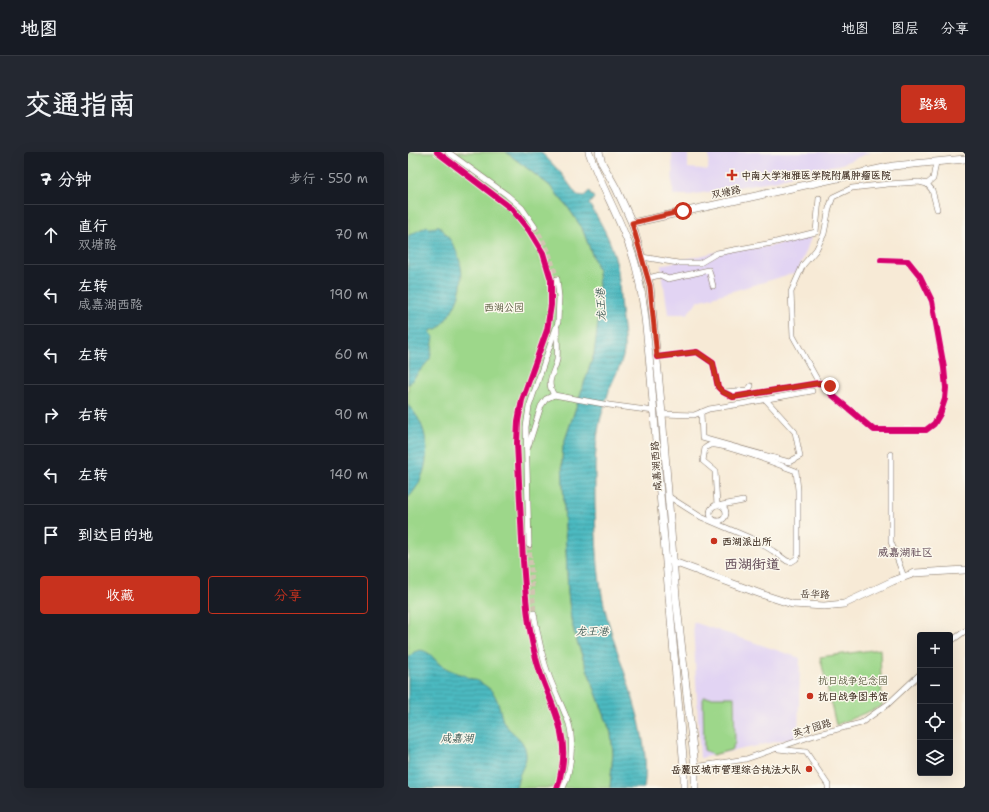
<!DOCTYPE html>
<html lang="zh">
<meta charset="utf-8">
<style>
body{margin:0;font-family:"Shantell Sans","LXGW WenKai TC",sans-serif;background:#242831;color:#f1f3f6}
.controls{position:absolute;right:12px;bottom:12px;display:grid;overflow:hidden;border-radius:4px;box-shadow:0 4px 16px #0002}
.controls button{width:36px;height:36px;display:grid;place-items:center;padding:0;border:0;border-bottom:1px solid #363941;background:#171b24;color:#f1f3f6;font:20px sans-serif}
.stop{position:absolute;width:12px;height:12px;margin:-9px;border:3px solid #c8321e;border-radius:50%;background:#fff}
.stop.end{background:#c8321e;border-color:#fff;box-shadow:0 1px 4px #0008}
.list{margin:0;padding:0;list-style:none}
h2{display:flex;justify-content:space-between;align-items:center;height:52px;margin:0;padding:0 16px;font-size:17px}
h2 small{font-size:13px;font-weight:400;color:#9ea1a6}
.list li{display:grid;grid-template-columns:26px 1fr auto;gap:12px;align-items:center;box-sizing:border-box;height:60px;padding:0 16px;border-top:1px solid #363941}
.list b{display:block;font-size:15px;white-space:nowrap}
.list p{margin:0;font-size:13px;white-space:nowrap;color:#9ea1a6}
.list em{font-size:13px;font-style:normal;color:#9ea1a6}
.actions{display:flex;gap:8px;padding:12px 16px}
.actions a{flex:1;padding:9px 0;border:1px solid #c8321e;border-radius:4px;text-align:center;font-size:14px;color:#c8321e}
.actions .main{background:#c8321e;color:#fff}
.icon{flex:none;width:22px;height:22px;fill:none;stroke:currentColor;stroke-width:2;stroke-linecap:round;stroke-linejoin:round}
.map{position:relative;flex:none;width:557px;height:636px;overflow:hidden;border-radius:4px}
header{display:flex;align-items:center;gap:24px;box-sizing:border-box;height:56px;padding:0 20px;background:#171b24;border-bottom:1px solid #363941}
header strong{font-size:19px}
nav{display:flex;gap:22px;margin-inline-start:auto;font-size:14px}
.intro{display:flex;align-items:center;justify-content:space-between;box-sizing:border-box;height:96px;padding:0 24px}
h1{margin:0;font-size:28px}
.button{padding:10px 18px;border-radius:4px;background:#c8321e;color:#fff;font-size:14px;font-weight:700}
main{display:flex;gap:24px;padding:0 24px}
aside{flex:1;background:#171b24;border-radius:4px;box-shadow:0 4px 16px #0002}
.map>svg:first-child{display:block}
</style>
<header>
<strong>地图</strong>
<nav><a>地图</a><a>图层</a><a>分享</a></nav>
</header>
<div class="intro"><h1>交通指南</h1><a class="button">路线</a></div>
<main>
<aside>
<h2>7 分钟<small>步行 · 550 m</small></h2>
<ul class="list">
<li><svg class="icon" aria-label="ahead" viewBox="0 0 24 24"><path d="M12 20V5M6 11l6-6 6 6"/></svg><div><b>直行</b><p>双塘路</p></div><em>70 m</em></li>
<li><svg class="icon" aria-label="left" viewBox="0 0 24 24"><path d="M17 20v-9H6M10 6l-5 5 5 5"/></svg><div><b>左转</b><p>咸嘉湖西路</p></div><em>190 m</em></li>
<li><svg class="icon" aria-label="left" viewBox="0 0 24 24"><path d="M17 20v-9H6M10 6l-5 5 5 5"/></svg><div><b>左转</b></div><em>60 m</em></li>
<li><svg class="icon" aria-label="right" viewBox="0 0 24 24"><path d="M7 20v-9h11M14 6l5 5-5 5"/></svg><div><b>右转</b></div><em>90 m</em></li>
<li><svg class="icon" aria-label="left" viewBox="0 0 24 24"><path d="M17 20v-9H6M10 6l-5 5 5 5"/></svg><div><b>左转</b></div><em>140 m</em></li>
<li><svg class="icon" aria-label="arrive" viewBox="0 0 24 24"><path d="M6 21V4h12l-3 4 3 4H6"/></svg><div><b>到达目的地</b></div></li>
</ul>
<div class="actions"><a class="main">收藏</a><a>分享</a></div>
</aside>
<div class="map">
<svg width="557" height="636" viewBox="0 0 557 636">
<defs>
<pattern id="water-rules" width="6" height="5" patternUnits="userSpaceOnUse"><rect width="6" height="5" fill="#4bbac1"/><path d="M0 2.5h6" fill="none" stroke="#40979c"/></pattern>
</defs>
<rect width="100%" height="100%" fill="#fbf7ec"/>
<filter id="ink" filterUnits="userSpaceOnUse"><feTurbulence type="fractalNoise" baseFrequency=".025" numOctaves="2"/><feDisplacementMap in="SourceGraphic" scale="8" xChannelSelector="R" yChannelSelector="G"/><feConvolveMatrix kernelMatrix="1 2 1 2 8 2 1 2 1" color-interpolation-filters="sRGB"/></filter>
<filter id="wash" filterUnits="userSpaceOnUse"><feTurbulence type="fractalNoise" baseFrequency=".012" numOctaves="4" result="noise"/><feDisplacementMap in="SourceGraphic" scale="16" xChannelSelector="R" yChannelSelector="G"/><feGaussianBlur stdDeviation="0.9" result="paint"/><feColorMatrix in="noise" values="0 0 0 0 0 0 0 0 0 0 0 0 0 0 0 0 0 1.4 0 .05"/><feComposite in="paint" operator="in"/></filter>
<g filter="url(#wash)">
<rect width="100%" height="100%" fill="#f7ead6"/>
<!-- built -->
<g fill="#e2d4f3">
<polygon points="264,0 280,0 280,16 300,18 301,0 463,0 431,13 400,17 370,28 282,43 265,43"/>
<polygon points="404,83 390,120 290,149 279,162 260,162 253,113 317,98 364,94"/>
<polygon points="285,470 392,506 390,585 292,606"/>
<polygon points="542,520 546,522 545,572 542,571"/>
</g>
<!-- park -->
<g fill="#9dd78a" stroke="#6c8054">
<polygon points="0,0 98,0 141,33 159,54 174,76 190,118 192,155 191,170 186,202 155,294 154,308 160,441 163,467 168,487 203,581 205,601 202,636 0,636"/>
<polygon points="472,497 474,554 428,573 412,505"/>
<polygon points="295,545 326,545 327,591 323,598 305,603 296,598"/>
</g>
<!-- water -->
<g fill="url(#water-rules)" stroke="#437270">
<path d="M98,0H133L153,21L169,43L176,44L181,39L186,46L181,52C192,69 202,86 207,106C212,121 211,141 213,157C214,171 217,185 216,199C214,215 204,227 200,242C197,252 193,263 191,274C186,300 187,328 187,355C188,389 189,424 197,457C210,513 245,579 236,636H202L205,601L203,581L168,487L163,467L160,441L154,308L155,294L186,202L192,155L190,118L174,76L159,54L141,33Z"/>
<path d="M30,73C63,107 61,145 28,179L26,177L22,180L26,185L22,207L0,233V84L19,74L21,76L29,75Z"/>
<path d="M0,253C2,256 4,257 6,260C25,285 22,324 0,346Z"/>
<path d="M12,498C25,500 26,510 36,515C51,524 81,528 88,546C92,553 92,562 95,569C102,582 117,586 118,601C119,610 114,616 111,624C110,628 109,632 108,636H0V506L6,500Z"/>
</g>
</g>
<g filter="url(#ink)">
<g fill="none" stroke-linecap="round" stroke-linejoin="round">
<!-- street-tunnel -->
<g stroke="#d1c4b1" stroke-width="5" stroke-dasharray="5 2.5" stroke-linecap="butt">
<polyline points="127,75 140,98 149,127"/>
<polyline points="121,78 135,101 143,128"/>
<polyline points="121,393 126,461"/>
<polyline points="114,394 119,462"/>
</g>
<!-- street casing -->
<g stroke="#7d6d5e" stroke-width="6">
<g id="street">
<polyline points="29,0 104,57 121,78"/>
<polyline points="40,0 99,43 114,56 127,75"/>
<polyline points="519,32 524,38 529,57"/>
<polyline points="234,105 270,111 292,111 309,101 364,91 408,80 411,46"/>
<polyline points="240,126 252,123 260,127 301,118 305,134"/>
<polyline points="249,205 289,200 305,211 310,235 315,240 325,245 411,231 421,232 423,242 466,278 518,278 526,272 532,262 537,247 538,236 536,216 524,149 512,124 500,109 473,108"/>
<polyline points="411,231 385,184 383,140 395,113 408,98 416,82 421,56 425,45 444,36 480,32 511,30 519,32 525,27 528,10"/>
<polyline points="316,240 340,238 343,234"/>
<path d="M146,243C137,229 146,222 149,208C150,198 149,186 149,176"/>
<polyline points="293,260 294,286 381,310 392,304 387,280 358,248"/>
<polyline points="254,262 286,263 301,257 333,252 404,239"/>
<polyline points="119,298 133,254 138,247 146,243 201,253 246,259"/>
<polyline points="483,302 483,390 496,425"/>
<path d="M260,344L293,365L347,388L365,399L379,409L383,410L388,407L390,403V338L388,319C375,314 312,290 302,293C300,294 298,295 297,296L295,309L307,319L309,353"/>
<polyline points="314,353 335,349"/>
<circle cx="310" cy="361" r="8"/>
<polyline points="121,393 118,275 121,255 150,170 151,145 149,127"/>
<polyline points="114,394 109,291 110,269 114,248 139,178 143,153 143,128"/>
<path d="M126,461C129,478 132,495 137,512C143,533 154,552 161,572C166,590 163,620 155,636"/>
<path d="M119,462C122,482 126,502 132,522C144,557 160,579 153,618C152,624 151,630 149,636"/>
<polyline points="542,490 557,479"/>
<polyline points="370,597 398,600 420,633 420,636"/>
<polyline points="287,615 338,607 407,583 453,571 480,552 512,522"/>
</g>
</g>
<!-- secondary casing -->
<g stroke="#7d6d5e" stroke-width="8">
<g id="secondary">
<path d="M181,0C194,38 216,72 227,111C235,141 238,173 241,204C245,246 248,288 251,330C259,425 268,520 276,616V636"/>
<polyline points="191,0 194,11 208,36 224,71 242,134 254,262 268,445 287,615 287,636"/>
<polyline points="224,71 485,14 557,7"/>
<polyline points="263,409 353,442 384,452 416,454 436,452 485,429 507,421 557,418"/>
</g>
</g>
<!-- street -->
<use href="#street" stroke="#fff" stroke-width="5"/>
<!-- secondary -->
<use href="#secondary" stroke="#fff" stroke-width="7"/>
<!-- cycleway casing -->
<g stroke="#fbf7ec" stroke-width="8">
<g id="cycleway">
<path d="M29,0L104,57L121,78L135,101L143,128V153L139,178L114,248L110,269L109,291C111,330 113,370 115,409C118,448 120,485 133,523C144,554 160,581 154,616C152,623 152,630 149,636"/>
<polyline points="249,205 289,200 305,211 310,235 315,240 325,245 411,231 421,232 423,242 466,278 518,278 526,272 532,262 537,247 538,236 536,216 524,149 512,124 500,109 473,108"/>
</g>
</g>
<!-- cycleway -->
<use href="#cycleway" stroke="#d6006c" stroke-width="6"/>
</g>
</g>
<g fill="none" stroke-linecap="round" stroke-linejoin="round" filter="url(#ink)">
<!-- route -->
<polyline stroke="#c8321e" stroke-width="5" points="275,59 224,71 242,134 249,205 289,200 305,211 310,235 315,240 325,245 411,231 421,232 422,234"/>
</g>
<!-- markers -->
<g fill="#c8321e" stroke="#fbf7ec" stroke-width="1.5">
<path d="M322 17h4v4h4v4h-4v4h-4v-4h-4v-4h4z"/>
<circle cx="306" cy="389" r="4"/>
<circle cx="402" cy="544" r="4"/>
<circle cx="401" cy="617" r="4"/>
</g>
<g text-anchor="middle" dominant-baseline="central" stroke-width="3" stroke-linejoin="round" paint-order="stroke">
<!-- poi labels -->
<g font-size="10" font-weight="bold" fill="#3b2a1e" stroke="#fbf7ec" text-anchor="start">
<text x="333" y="23">中南大学湘雅医学院附属肿瘤医院</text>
<text x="314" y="389">西湖派出所</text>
<text x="410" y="544">抗日战争图书馆</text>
<text x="393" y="617" text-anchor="end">岳麓区城市管理综合执法大队</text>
</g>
<!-- street labels -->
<g font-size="10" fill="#3b2a1e" stroke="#fbf7ec">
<text transform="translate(318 40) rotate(-11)">双塘路</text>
<text transform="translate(248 314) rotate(-94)">咸嘉湖西路</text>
<text transform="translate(407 442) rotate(2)">岳华路</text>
<text transform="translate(404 576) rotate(-17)">英才园路</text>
</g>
<!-- park labels -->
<g font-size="10" fill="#545539" stroke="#fbf7ec">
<text x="96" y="155">西湖公园</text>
<text x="445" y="528">抗日战争纪念园</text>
</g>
<!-- water labels -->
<g font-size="11" font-style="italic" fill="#415c57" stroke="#fbf7ec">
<text transform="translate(193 153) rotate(-93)">龙王港</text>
<text x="184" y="479">龙王港</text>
<text x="49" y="586">咸嘉湖</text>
</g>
<!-- neighbourhood labels -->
<g font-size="11" font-weight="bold" fill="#705a64" stroke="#fbf7ec">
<text x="497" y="400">威嘉湖社区</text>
</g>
<!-- district labels -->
<g font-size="14" font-weight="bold" fill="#705a64" stroke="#fbf7ec">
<text x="344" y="412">西湖街道</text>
</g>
</g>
</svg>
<div class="controls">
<button>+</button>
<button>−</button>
<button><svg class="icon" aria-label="locate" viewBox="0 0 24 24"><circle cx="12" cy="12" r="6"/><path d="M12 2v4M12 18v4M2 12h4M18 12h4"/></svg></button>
<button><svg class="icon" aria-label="layers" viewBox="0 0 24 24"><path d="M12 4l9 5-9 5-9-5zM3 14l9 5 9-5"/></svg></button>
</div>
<div class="stop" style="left:275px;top:59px"></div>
<div class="stop end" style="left:422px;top:234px"></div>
</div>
</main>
